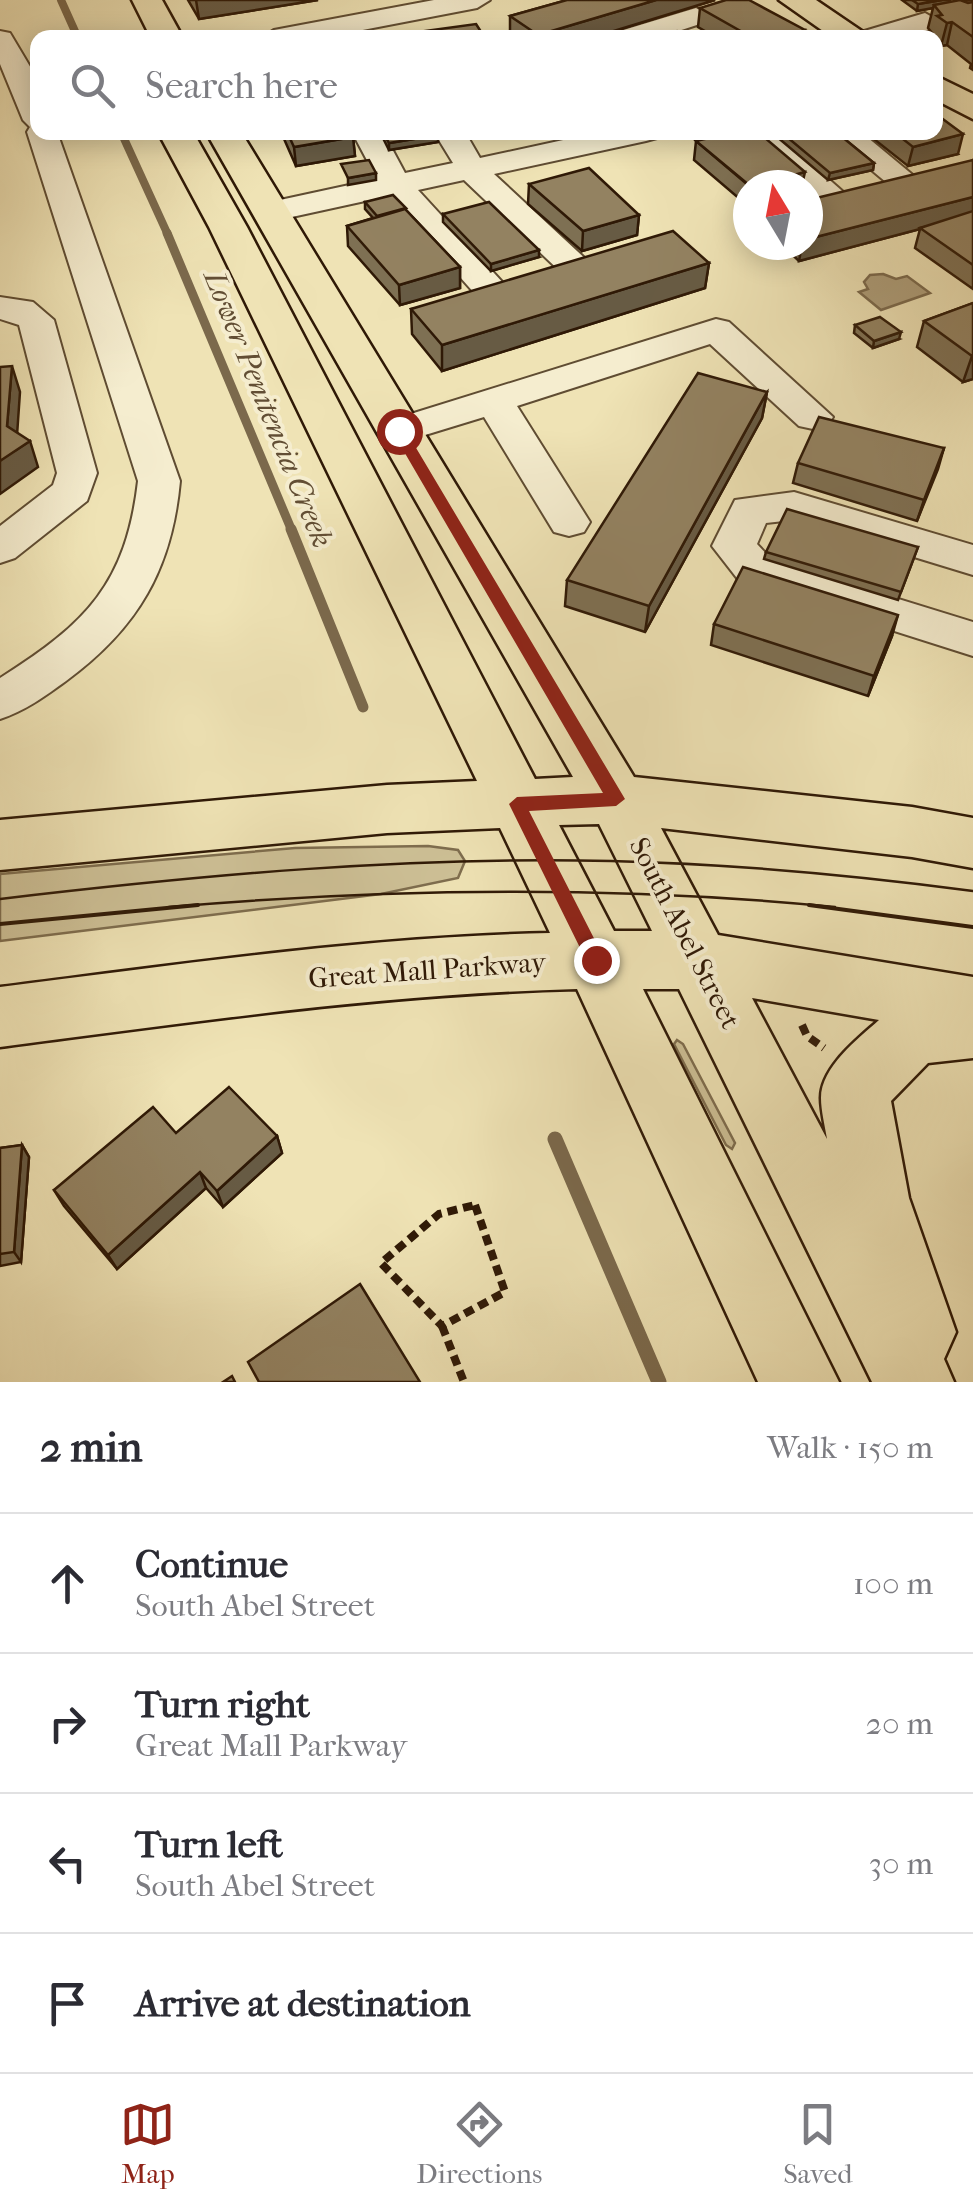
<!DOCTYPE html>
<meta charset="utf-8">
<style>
body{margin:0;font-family:"IM FELL French Canon",serif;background:#f2f2f3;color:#2b2b33}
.compass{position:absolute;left:733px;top:170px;width:90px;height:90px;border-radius:50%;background:#fff;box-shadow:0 5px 25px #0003;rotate:350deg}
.stop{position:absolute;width:30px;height:30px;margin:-22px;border:8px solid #8f2418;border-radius:50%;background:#fff}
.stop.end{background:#8f2418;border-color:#fff;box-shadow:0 2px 10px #0008}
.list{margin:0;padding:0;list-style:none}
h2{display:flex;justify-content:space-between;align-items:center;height:130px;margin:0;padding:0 40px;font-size:42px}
h2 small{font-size:32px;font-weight:400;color:#7c7c81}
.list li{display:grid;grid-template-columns:65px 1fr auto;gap:30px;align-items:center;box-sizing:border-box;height:140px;padding:0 40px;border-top:2px solid #e1e1e2}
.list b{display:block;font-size:38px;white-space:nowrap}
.list p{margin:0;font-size:32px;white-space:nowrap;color:#7c7c81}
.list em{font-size:32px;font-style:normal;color:#7c7c81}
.icon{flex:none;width:55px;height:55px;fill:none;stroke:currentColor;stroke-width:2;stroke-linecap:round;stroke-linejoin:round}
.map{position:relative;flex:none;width:973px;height:1382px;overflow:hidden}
.search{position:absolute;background:#fff;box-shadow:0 5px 25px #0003;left:30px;right:30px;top:30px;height:110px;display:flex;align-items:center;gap:25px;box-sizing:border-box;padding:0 35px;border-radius:20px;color:#7c7c81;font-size:38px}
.sheet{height:690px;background:#fff}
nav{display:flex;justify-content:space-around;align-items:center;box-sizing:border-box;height:140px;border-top:2px solid #e1e1e2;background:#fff;font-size:28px;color:#7c7c81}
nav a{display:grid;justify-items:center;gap:5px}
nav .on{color:#8f2418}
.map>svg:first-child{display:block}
</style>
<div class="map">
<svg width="973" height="1382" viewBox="0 0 973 1382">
<rect width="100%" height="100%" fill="#efe3b5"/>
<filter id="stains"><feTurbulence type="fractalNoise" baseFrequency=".002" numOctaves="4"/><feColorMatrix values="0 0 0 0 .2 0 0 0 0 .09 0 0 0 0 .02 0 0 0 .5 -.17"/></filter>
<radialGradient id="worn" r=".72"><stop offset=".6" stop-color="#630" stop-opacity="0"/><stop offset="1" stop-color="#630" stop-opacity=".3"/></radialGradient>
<!-- green -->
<g fill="#cec197" stroke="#7e6d4e" stroke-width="2.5">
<polygon points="428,846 458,850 465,861 458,878 381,894 0,941 0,874 295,848"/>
<polygon points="677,1040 683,1044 735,1143 732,1149 726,1145 674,1044"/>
</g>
<!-- water -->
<polygon fill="#ae9e7a" stroke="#7b694c" stroke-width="2.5" points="883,274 896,279 907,276 930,293 881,310 859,292 868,289 864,282 870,275"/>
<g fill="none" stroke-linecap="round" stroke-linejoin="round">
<!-- stream-far3 -->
<g stroke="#7b694c" stroke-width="8">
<polyline points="61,0 78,38"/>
<polyline points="121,132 168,235"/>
</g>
<!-- stream-far2 -->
<polyline stroke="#7b694c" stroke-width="9" points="167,233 292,531"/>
<!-- stream-far1 -->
<polyline stroke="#7b694c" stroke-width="11" points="291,529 363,707"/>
<!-- stream -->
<polyline stroke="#7b694c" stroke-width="15" points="555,1139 659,1382"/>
<!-- minor casing -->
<g stroke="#5f4c32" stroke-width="4">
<g id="minor">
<polygon points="434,0 490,0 477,8 321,38 261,38 274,30"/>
<polygon points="696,8 710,16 706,22 657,38 614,38 617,32"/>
<path d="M925,13L939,21C920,42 883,38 858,38L861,32Z"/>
<path d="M0,31L10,33L38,80V132H57L180,481C172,569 138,628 66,681C45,696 25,711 0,719V678C86,624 126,584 138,481L27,132L30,127L23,120L0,64Z"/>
<polygon points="352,132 383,132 405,173 453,163 434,132 465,132 480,158 600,132 661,132 657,138 646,141 494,174 591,264 596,271 591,278 579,281 567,278 464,180 418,190 515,296 510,304 497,307 484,304 388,196 269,222 257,219 253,212 257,205 377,179"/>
<polygon points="741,132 775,132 849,197 844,204 822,204 808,192 808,185 799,185"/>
<polygon points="826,132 861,132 920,181 915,188 893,188"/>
<polygon points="0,297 33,302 54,320 97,473 87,501 15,558 0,563 0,526 53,485 57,473 19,325 0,319"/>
<polygon points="716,319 729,322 833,417 827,426 813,429 799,426 710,344 517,406 590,522 584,532 569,536 554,532 484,417 399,443 385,440 379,431 385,422"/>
<polygon points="794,492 973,545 973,575 793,520 766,523 757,544 772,560 973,622 973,656 740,582 712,546 735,500"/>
</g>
</g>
<!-- major casing -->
<g stroke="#2f1906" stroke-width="5">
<g id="major">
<polygon points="132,0 162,0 183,38 151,38"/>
<polygon points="779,0 816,0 872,38 833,38"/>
<polygon points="936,76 973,94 973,119 936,100"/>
<path d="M158,132H193L247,227L535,779L573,777L206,132H241L634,777L912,807L973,818V868L912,857L661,828L718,935L973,977V1058L928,1063L891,1101L909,1198L956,1332L944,1359L954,1382H872L679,989H643L839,1382H758L577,989C383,994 192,1022 0,1047V987C183,964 366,937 550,933L500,828L387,833L0,870V820L387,785L477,781L209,227ZM599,824L652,931H614L559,825ZM752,998L879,1020C858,1039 821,1067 821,1098C821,1111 825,1126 827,1139Z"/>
</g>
</g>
<!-- path -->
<g stroke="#2f1906" stroke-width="8" stroke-dasharray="10 6" stroke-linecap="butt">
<polyline points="802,1025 807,1036 824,1048"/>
<polygon points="475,1205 505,1292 442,1326 381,1263 439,1214"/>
<polyline points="442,1326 464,1382"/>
</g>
<!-- minor -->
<use href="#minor" fill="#f5edcf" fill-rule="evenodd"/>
<!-- major -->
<use href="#major" fill="#efe3b5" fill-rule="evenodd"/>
<!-- tram-far1 -->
<g stroke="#2f1906" stroke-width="2.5">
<path d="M0,899C203,875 407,856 611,861C733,864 853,875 973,891"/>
<path d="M169,907C392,888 612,885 835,907"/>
</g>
<!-- tram -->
<g stroke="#2f1906" stroke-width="4">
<polyline points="809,905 973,927"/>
<polyline points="0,924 198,905"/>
</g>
</g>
<!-- wall -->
<g fill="#7e7053" stroke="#2f1906" stroke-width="2.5">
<polygon points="188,0 318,0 199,19"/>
<polygon points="567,0 715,0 591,38 514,38 510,35 510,16"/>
<polygon points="902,0 950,0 950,2 973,0 973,70 970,68 971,64 947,45 941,46 936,42 936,38 932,38 933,34 928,28 933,8 917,11"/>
<polygon points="700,8 804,38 717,38 698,27"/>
<polygon points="281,132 351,132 353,137 355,156 296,166"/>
<polygon points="380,132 436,132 438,142 389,150"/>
<polygon points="777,132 836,132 874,163 873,170 828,180 776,136"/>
<polygon points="865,132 936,132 958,154 908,166"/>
<polygon points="696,141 748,185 748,206 694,160"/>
<polygon points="973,160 973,289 915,248 920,229 799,261 782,245 808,245"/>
<polygon points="529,184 639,215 637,235 582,251 528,204"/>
<polygon points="365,202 406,210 460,267 460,288 400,305 348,246 347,226 373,218 365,209"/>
<polygon points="443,214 539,257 491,271 443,222"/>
<polygon points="709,263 705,288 442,371 412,334 411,309"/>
<polygon points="973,303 973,379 963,382 917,347 924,321"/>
<polygon points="855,325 899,339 873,348 854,333"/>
<polygon points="767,392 762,418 645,632 565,606 567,580"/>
<polygon points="944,448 917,521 793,483 798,463"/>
<polygon points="918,547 898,600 764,559 766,552"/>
<polygon points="714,624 892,636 868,696 711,645"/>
<polygon points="176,1133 277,1136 282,1153 223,1207 206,1188 117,1269 64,1206 54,1190"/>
<polygon points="22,1145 29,1157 21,1262 0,1266 0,1148"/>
</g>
<!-- shaded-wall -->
<g fill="#675b44" stroke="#2f1906" stroke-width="2.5">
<polygon points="196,0 318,0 199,19"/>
<polygon points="656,0 715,0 591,38 538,38 538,35"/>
<polygon points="942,0 950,0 949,5 934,5 933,8 917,11 918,4"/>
<polygon points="952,22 947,45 941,46 947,23"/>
<polygon points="805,30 804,38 782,38"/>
<polygon points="963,134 958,154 908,166 913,147"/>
<polygon points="438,135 438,142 389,150 389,143"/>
<polygon points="353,137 355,156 296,166 294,147"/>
<polygon points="874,163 873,170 828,180 830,173"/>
<polygon points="805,172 802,185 755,185"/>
<polygon points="376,173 376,180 348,185 348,178"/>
<polygon points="973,197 973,216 920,228 920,229 799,261 802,245 808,245 808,239"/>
<polygon points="639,215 637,235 582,251 583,231"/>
<polygon points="539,250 539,257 491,271 491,264"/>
<polygon points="709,263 705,288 442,371 442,345"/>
<polygon points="460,267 460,288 400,305 399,285"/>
<polygon points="901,332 899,339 873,348 874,341"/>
<polygon points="972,356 973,356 973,379 963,382"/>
<polygon points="12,366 20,392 16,450 30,441 38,467 0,494 0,461 7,426"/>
<polygon points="767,392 762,418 645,632 649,606"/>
<polygon points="944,448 938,469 917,521 924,500"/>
<polygon points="898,615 892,636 868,696 874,676"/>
<polygon points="277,1136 282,1153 223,1207 217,1191"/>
<polygon points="22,1145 29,1157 21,1262 14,1252"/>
<polygon points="200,1172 206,1188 117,1269 108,1255"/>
</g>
<!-- building -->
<g fill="#938261" stroke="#2f1906" stroke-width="2.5">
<polygon points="567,0 656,0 538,35 510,16"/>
<polygon points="726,0 749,0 805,30 782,38 753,38 700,8"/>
<polygon points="912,0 942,0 918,4"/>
<polygon points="960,0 968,3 973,2 973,37 952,22 947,23 937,16 942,15 934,5"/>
<polygon points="476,24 485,38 374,38"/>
<polygon points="677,31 689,38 657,38"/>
<polygon points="936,114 963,134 913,147 894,132 936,132"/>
<polygon points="287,132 351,132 353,137 294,147"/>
<polygon points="383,132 436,132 438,135 389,143"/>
<polygon points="735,132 758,132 805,172 755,185 749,185 696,141"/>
<polygon points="781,132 836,132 874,163 830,173"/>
<polygon points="369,160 376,173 348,178 341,164"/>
<polygon points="973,160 973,197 808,239 808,200"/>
<polygon points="589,168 639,215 583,231 529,184"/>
<polygon points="393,195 406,208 377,216 365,202"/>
<polygon points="489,202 539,250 491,264 443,214"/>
<polygon points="405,209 460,267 399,285 347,226"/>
<polygon points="973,211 973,265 920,228"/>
<polygon points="673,231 709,263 442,345 411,309"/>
<polygon points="973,303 973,356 972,356 924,321"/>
<polygon points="880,317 901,332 874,341 855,325"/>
<polygon points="12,366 7,426 30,441 0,461 0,367"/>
<polygon points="698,373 767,392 649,606 567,580"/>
<polygon points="819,417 944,448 924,500 798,463"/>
<polygon points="787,509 918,547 901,592 766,552"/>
<polygon points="743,567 898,615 874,676 714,624"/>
<polygon points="229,1087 277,1136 217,1191 200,1172 108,1255 54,1190 153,1107 176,1133"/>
<polygon points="22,1145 14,1252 0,1254 0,1148"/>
<polygon points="360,1284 420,1382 259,1382 248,1362"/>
<polygon points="232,1376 235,1382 223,1382"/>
</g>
<!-- route -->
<polygon fill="#8f2418" points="399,426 406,431 625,799 616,806 529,811 602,954 602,966 589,966 509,804 517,797 603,793 392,431"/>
<g text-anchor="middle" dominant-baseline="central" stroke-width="8" stroke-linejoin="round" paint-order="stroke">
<!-- street labels -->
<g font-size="28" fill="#2f1906" stroke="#f5edcf">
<text transform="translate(685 933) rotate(63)">South Abel Street</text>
<text transform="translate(427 970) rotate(-4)">Great Mall Parkway</text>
</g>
<!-- water labels -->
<g font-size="30" font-style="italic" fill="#624e34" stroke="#f5edcf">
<text transform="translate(268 409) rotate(68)">Lower Penitencia Creek</text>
</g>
</g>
<rect width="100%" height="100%" filter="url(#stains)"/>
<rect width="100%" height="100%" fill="url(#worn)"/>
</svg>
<svg class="compass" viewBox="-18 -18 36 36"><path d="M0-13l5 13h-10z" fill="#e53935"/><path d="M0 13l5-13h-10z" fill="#7c7c81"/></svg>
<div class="stop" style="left:399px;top:431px"></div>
<div class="stop end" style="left:596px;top:960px"></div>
<div class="search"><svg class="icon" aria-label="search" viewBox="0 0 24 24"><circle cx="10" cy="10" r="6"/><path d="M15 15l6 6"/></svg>Search here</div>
</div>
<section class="sheet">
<h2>2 min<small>Walk · 150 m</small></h2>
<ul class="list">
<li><svg class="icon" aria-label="ahead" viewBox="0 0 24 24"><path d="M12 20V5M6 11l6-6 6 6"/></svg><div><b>Continue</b><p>South Abel Street</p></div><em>100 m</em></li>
<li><svg class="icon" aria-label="right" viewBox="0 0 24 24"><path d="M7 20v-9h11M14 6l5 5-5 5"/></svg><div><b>Turn right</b><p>Great Mall Parkway</p></div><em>20 m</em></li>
<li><svg class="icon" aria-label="left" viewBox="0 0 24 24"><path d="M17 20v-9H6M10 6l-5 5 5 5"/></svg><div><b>Turn left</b><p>South Abel Street</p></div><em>30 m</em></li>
<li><svg class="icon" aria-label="arrive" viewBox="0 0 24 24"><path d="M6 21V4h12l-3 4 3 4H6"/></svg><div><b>Arrive at destination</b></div></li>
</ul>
</section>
<nav>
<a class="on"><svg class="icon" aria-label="map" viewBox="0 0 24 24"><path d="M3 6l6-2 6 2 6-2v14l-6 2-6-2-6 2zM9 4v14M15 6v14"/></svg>Map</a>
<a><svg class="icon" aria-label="directions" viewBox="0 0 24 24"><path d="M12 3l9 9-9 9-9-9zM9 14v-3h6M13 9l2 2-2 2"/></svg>Directions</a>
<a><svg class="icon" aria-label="saved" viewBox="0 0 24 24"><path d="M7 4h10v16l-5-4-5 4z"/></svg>Saved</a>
</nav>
